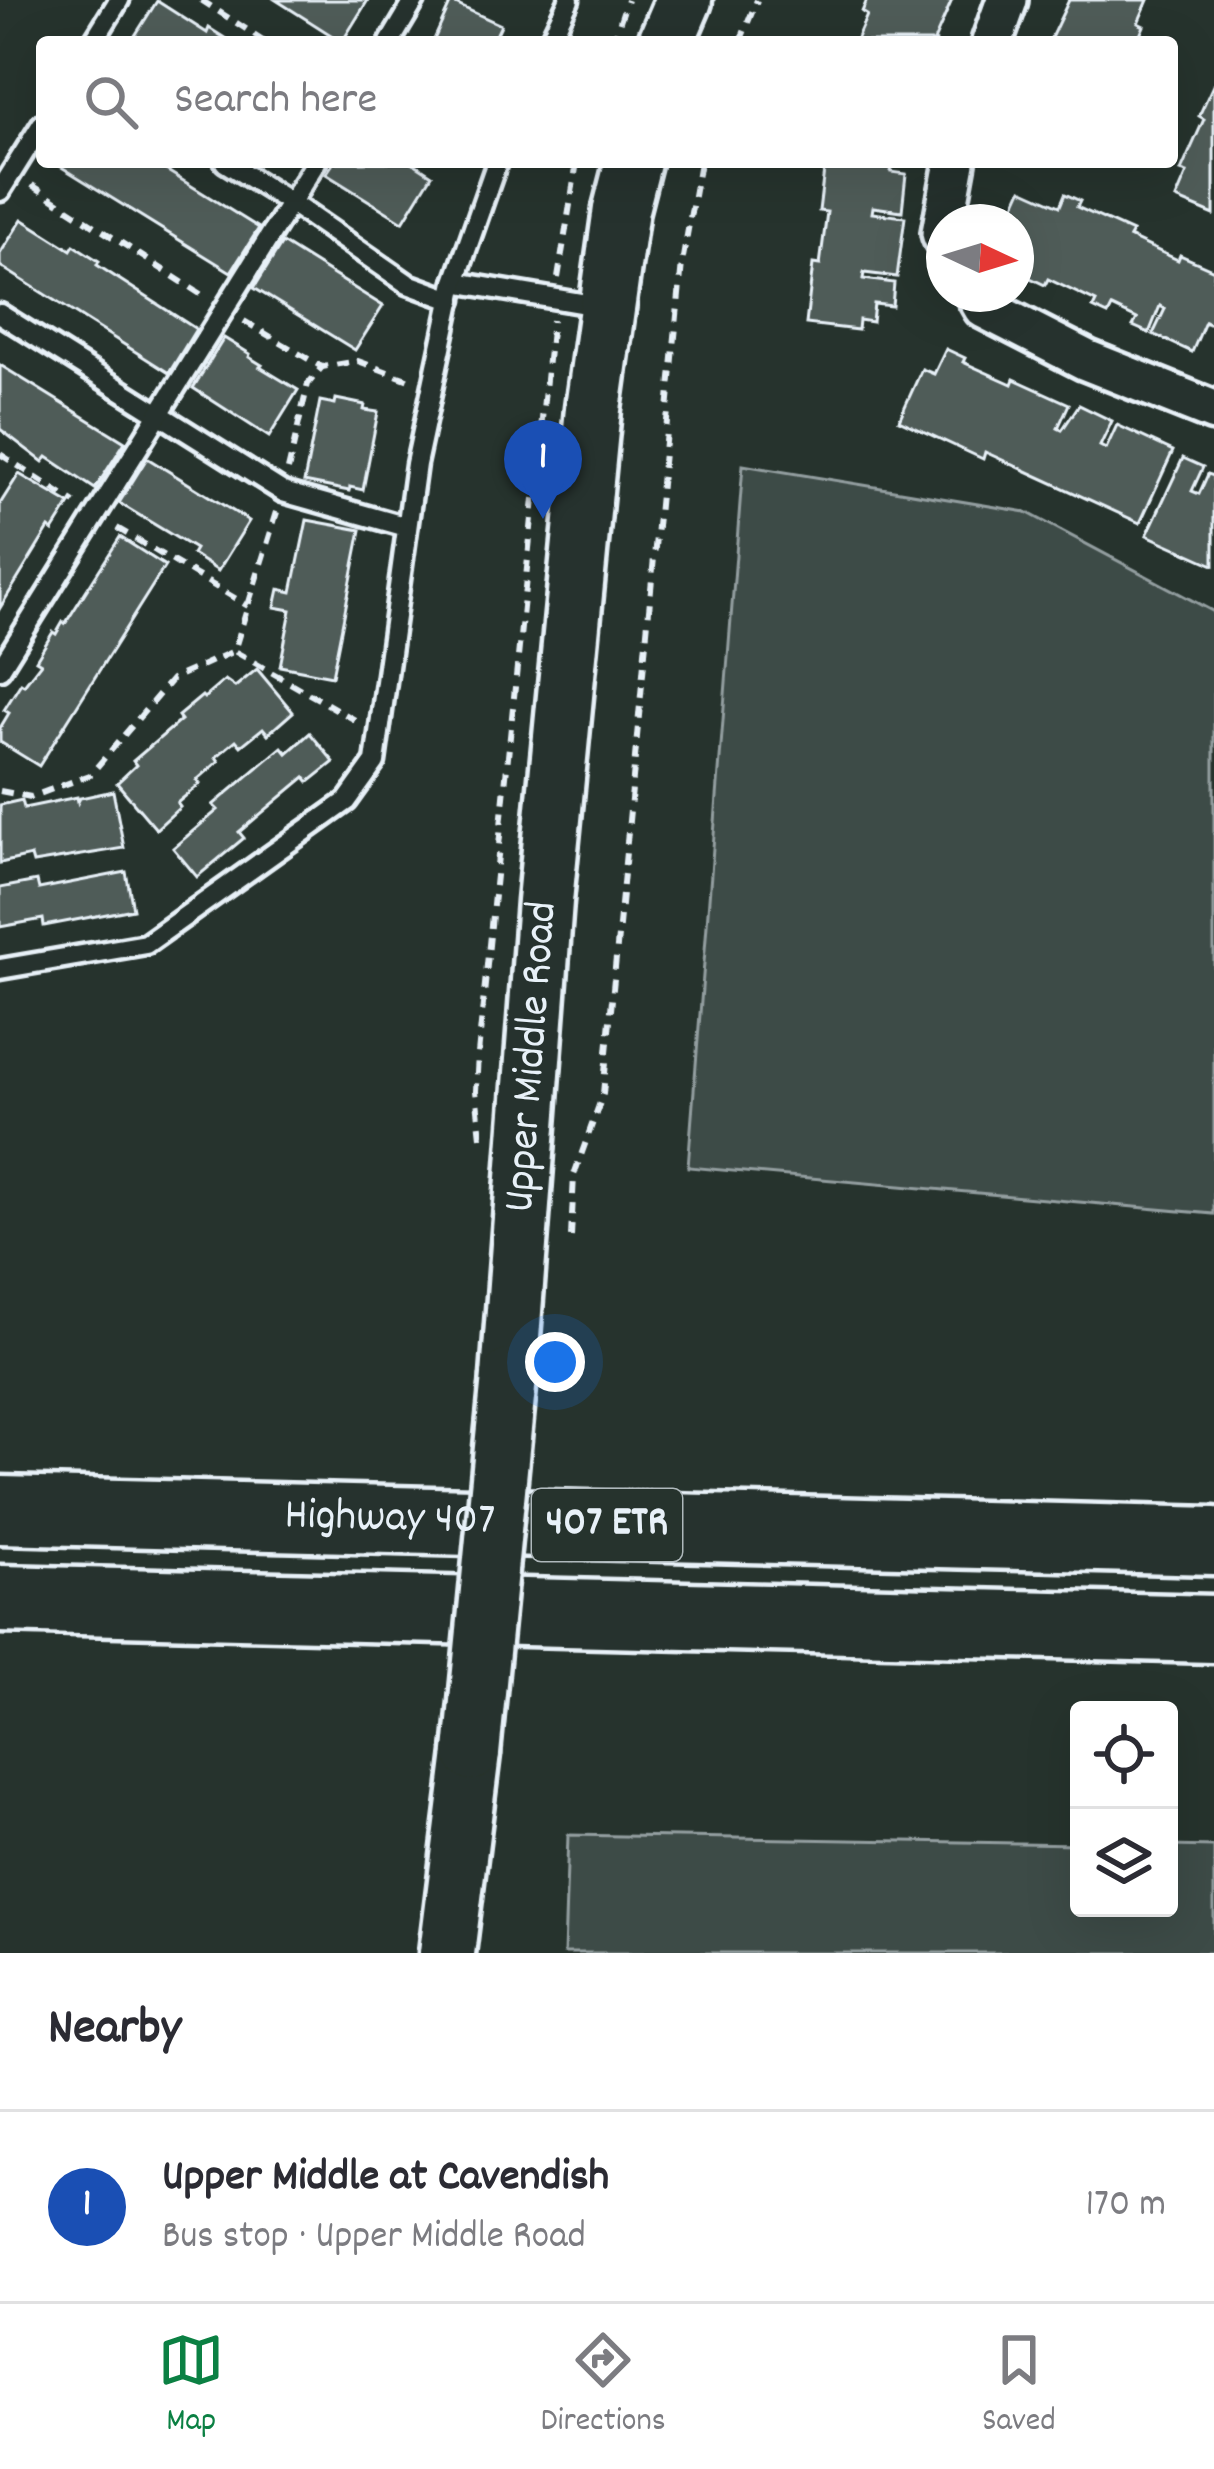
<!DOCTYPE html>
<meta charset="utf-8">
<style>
body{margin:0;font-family:Dekko,sans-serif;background:#f2f2f3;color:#2b2b33}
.controls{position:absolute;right:36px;bottom:36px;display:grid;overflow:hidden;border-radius:12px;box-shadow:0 12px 48px #0002}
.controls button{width:108px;height:108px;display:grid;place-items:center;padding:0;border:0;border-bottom:3px solid #e1e1e2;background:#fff;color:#2b2b33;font:60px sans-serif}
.compass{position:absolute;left:926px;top:204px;width:108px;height:108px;border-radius:50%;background:#fff;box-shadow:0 12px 48px #0002;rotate:94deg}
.you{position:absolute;left:555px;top:1362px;width:42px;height:42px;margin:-30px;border:9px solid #fff;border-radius:50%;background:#1a73e8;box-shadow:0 0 0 18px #1a73e833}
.badge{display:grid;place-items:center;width:78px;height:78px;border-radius:50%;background:#0b8043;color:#fff;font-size:39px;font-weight:700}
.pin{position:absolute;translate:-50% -99px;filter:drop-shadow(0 3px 6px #0008)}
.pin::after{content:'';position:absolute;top:63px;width:42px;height:36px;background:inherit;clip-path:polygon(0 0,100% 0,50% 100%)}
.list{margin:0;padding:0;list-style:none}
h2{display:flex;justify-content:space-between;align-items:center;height:156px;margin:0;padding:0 48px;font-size:51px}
h2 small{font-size:39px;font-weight:400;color:#7c7c81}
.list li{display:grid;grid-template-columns:78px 1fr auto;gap:36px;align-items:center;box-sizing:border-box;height:192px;padding:0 48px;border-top:3px solid #e1e1e2}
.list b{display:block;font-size:45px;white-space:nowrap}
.list p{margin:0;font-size:39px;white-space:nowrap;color:#7c7c81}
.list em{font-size:39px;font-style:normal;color:#7c7c81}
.icon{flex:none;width:66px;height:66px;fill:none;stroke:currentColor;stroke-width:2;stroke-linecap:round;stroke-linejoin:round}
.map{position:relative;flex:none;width:1214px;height:1953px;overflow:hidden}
.search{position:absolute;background:#fff;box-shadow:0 12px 48px #0002;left:36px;right:36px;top:36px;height:132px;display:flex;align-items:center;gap:30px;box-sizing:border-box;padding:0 42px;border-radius:12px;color:#7c7c81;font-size:45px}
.sheet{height:348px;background:#fff}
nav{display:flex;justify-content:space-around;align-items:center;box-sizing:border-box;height:168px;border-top:3px solid #e1e1e2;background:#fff;font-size:33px;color:#7c7c81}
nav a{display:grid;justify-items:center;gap:6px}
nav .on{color:#0b8043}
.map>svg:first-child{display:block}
</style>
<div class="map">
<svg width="1214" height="1953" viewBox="0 0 1214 1953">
<rect width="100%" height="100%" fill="#26332d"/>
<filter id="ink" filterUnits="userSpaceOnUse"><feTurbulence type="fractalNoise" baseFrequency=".00833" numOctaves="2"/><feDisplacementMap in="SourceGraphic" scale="24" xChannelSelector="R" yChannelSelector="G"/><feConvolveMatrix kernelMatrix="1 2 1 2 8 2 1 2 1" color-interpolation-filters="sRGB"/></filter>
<g filter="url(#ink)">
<!-- green -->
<g fill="#3e4b47" stroke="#939ea0" stroke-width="3">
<polygon points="743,465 1026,512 1214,612 1214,1214 688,1167"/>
<polygon points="568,1835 1079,1844 1079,1908 1169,1908 1169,1846 1214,1847 1214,1953 564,1953"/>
</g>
<!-- building -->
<g fill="#505c59" stroke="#e8f1f8" stroke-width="3">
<polygon points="276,0 368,0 342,42"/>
<polygon points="867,0 952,0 934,41 937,42 860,42 856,40 867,15 862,12"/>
<polygon points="1069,0 1148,0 1138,23 1144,26 1137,42 1049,42"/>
<polygon points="157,1 207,33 209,28 231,42 131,42"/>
<polygon points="451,2 501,25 493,42 433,42"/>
<polygon points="1214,83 1214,215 1176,199 1187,173 1181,171 1204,119 1199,116"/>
<polygon points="153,162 259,228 231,272 55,163"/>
<polygon points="334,162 412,162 432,175 403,222 326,174"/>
<polygon points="825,162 879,162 879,166 892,167 891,172 906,174 902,211 873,207 872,213 905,217 897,277 864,273 863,279 894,283 892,306 874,304 872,322 859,320 858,330 806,324 813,264 820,265 827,212 819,211"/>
<polygon points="1022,189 1060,206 1065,194 1080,201 1077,207 1132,232 1129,237 1178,260 1180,255 1214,270 1213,326 1205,322 1192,352 1153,334 1165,309 1160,306 1149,333 1133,326 1137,319 1112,307 1108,315 1093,308 1096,302 1048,279 1045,285 1016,271 1016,222 1007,222"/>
<polygon points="22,219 71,250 74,245 99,261 97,265 196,329 169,373 0,266 0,254"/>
<polygon points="282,243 383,306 355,350 254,288"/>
<polygon points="224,338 250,354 249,357 262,365 260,367 298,390 269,437 193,388"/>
<polygon points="946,349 965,358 963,362 1012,384 1014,379 1069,404 1058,428 1062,430 1079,405 1112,421 1100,446 1106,449 1117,425 1173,451 1140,523 985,452 983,459 899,420 922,369 934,374"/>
<polygon points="0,365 125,442 95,489 47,457 43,462 0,429"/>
<polygon points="336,399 365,405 364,410 378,412 363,490 350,487 349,491 304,482 320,401 335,404"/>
<polygon points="147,458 249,521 218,571 192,554 195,549 119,503"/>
<polygon points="1183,458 1203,467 1192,491 1199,494 1208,474 1214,476 1214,565 1147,535"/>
<polygon points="19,474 70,504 53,531 49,528 0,608 0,504"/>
<polygon points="307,520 361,530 332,676 280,666 291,610 275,607 279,589 292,592"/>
<polygon points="120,537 165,566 39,766 0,742 0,728 9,713 4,710 21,683 24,685 41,663 36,660 53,632 56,634 63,622 65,624"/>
<polygon points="257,669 293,712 268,734 263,728 241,746 236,740 216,757 219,761 197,780 200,784 177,803 180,807 156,829 117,783 136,765 133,761 181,720 178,716 202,696 204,698 225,680 235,687"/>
<polygon points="310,733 334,762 309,782 305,777 239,832 244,838 197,877 173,848 218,810 213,805 282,747 287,753"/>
<polygon points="113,791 124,848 33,863 31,856 0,863 0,805 22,800 24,808 77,797 78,802 80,798"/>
<polygon points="126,872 133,909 44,926 43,919 0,927 0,888 37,881 39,889"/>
</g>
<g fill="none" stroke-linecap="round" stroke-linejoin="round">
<!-- lane casing -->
<g stroke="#e8f1f8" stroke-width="27">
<g id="lane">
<polyline points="93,42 119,0"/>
<polyline points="390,42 415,0"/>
<polyline points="549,42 569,0"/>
<polyline points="225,162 291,203 408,284 452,300"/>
<polyline points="0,191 42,124"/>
<polyline points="455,282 604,307"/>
<polyline points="0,314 283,492 407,527"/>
<polyline points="0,669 316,162"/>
<polyline points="0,969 146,944 347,801 375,762 416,464 455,282 497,162"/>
</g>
</g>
<!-- street casing -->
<g stroke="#e8f1f8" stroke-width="48">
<g id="street">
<polyline points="992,42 1007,0"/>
<polyline points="944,238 942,233 955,162"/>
<polyline points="976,294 984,308 1086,360 1214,411"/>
</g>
</g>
<!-- secondary casing -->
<g stroke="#e8f1f8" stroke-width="63">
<g id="secondary">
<polyline points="666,42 684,0"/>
<path id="s1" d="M509,1377L545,901L593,409L621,209L633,162"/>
<polyline points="447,1953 472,1753"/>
</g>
</g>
<!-- highway casing -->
<g stroke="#e8f1f8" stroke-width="75">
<g id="highway">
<path id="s2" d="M0,1510L1214,1541"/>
<polyline points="0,1599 1214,1629"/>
</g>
</g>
<!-- path -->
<g stroke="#e8f1f8" stroke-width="6" stroke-dasharray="12 9" stroke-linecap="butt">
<polyline points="201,0 266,42"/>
<polyline points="613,42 627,0"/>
<polyline points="740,42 757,0"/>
<polyline points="32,185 202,295"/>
<polyline points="558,278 577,162"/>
<polyline points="244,321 322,367 358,361 412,381"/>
<polyline points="0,454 75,503"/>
<polyline points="288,470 308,384 322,367"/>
<polyline points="277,512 234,651 357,721"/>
<polyline points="117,528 248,606"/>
<polyline points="0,791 31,797 90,775 172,679 234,651"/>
<polyline points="481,1137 476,1091 478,1054 552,320"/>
<polyline points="571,1237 574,1175 603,1094 682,263 700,162"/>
</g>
<!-- lane -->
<use href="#lane" stroke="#26332d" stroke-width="18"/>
<!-- street -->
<use href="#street" stroke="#26332d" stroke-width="39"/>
<!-- secondary -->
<use href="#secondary" stroke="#26332d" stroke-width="54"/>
<!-- highway -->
<use href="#highway" stroke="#26332d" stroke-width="66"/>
<!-- secondary-bridge casing -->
<g stroke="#e8f1f8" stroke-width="63" stroke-linecap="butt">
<polyline id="secondary-bridge" points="472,1753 509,1377"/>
</g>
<!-- secondary-bridge -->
<use href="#secondary-bridge" stroke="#26332d" stroke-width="54"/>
</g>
</g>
<g text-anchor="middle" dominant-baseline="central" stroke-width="9" stroke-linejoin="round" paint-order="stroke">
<!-- shield labels -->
<rect fill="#26332d" stroke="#aeb8bb" stroke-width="3" x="532" y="1489" width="150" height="72" rx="9"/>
<g font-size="42" font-weight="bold" fill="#e8f1f8">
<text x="607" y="1525">407 ETR</text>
</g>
<!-- street labels -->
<g font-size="45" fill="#e8f1f8" stroke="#26332d">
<text stroke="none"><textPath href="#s1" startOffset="321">Upper Middle Road</textPath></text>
<text stroke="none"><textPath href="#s2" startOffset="390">Highway 407</textPath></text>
</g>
</g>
</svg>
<div class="controls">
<button><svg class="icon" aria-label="locate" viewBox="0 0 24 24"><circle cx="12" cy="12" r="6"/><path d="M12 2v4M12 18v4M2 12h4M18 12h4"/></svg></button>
<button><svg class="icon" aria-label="layers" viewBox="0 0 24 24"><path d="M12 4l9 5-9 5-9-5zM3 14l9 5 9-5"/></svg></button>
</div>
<svg class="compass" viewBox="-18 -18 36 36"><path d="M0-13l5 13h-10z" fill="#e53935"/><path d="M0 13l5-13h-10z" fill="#7c7c81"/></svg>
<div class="you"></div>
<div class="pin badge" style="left:543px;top:519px;background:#1a4fb4">1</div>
<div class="search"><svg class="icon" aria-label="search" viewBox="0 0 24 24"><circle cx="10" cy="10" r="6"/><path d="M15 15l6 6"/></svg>Search here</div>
</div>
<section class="sheet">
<h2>Nearby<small></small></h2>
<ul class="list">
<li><span class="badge" style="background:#1a4fb4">1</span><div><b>Upper Middle at Cavendish</b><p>Bus stop · Upper Middle Road</p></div><em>170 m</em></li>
</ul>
</section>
<nav>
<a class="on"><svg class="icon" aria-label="map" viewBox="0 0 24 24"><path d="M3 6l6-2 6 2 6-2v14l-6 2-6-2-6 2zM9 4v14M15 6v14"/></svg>Map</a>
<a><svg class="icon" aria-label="directions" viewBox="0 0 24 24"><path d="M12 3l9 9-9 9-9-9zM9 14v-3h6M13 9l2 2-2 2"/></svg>Directions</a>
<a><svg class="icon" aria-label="saved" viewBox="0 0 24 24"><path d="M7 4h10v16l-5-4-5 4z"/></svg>Saved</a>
</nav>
